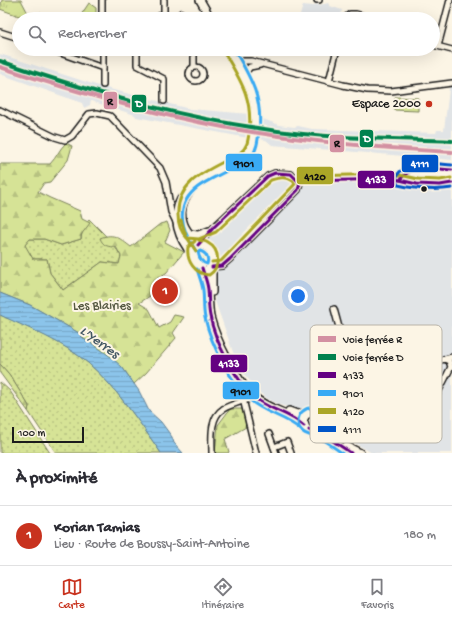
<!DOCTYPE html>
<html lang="fr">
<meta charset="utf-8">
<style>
body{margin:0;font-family:"Gochi Hand",sans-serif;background:#f2f2f3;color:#2b2b33}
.scale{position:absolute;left:12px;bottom:10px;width:72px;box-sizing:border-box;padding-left:4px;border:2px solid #1c1c1c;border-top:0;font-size:11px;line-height:14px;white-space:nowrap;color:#1c1c1c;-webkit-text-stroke:3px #fcf5e5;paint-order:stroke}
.you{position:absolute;left:298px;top:296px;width:14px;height:14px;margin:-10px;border:3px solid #fff;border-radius:50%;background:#1a73e8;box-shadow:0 0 0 6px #1a73e833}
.badge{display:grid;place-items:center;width:26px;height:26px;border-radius:50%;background:#c8321e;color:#fff;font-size:13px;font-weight:700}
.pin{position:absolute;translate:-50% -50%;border:2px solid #fff;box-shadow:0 1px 4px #0006}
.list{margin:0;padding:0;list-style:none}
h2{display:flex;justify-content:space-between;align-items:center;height:52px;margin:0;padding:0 16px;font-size:17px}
h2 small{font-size:13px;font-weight:400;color:#7c7c81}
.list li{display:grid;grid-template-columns:26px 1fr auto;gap:12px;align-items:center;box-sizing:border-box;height:60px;padding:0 16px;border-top:1px solid #e1e1e2}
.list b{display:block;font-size:15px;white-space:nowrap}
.list p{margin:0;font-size:13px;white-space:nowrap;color:#7c7c81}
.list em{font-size:13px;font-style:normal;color:#7c7c81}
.icon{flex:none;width:22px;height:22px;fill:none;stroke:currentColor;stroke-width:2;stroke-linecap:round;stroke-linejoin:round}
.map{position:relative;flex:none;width:452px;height:453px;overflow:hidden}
.search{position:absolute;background:#fff;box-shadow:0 4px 16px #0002;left:12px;right:12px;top:12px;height:44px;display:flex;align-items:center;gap:10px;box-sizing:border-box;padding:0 14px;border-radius:22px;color:#7c7c81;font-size:15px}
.sheet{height:112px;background:#fff}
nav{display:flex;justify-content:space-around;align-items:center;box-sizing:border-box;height:56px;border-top:1px solid #e1e1e2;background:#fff;font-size:11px;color:#7c7c81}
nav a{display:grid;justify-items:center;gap:2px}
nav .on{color:#c8321e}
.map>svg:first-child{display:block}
</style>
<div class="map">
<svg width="452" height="453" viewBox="0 0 452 453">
<defs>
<pattern id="grass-dots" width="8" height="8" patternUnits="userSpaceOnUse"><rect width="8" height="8" fill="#d6e396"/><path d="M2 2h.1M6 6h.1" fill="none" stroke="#b7c281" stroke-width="1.8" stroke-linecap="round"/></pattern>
<pattern id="forest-firs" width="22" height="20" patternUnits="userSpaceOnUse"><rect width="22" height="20" fill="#d6e396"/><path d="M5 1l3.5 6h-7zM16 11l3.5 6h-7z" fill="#b7c281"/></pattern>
<pattern id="park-tufts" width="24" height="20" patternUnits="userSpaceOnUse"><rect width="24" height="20" fill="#d6e396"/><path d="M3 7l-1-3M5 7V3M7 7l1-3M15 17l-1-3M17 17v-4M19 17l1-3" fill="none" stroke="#b7c281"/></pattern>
<pattern id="water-rules" width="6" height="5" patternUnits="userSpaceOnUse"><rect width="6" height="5" fill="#8bc4ea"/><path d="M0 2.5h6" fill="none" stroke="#77a8c8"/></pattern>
</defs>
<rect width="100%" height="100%" fill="#fcf5e5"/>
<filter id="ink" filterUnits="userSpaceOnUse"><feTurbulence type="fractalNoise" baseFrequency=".025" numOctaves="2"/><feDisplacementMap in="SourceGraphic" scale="8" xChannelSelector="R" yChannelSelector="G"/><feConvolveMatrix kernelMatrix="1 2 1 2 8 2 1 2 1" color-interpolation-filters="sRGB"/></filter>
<g filter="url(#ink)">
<!-- built -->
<g fill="#e1e4e6">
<polygon points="328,3 330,6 342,10 339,19 299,19 303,5 314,6 315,4 320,5"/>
<polygon points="0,54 102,87 190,109 250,114 279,125 294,127 298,126 312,129 436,133 437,130 444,130 450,81 452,81 452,160 272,145 266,140 248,138 136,117 135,115 91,101 90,105 84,108 82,103 0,74"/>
<polygon points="284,172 301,182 342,180 398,182 413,190 433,191 452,186 452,453 372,453 298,410 280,405 268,399 260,393 244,374 233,352 215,301 214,253 203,242 268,176"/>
</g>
<!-- grass -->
<g fill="url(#grass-dots)" stroke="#798059">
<path d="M89,219C101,231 112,241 121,256L119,264L102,262L63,290L50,273L47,259H33L24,245L30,239H44L61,245L81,239L83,226Z"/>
<path d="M200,249C208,251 210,258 209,266L204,267L199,262L196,253Z"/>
<path d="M0,315C30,328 63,342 88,363C116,387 140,423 161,453H56L28,411L29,406L9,374L0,364Z"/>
<polygon points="0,382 10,391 50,453 0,453"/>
</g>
<!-- forest -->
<g fill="url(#forest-firs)" stroke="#798059">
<path d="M66,143L72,146L68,160L50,182L44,183L38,192L50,198L80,211L82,219L90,223L81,235V239L61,245L44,239H30L25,245L33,259H47L50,273L63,290L102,262L119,264L121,256L116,247C108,247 103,246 100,238C115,232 120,239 131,247L160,224L167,222L170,230L165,242L184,252L166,273L154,280L150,296L139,303L149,309L159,328L170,322L174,315L184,317L173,333L176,338L146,373L134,384L122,367L90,342L85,340L79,333L30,305L0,293V164H50C57,157 59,149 66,143Z"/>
<polygon points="0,364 9,374 29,406 28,411 0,373"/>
<polygon points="230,409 244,409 246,427 225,439 229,452 228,453 215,453 218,425"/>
</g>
<!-- park -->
<g fill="url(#park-tufts)" stroke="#798059">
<polygon points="2,0 21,0 30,17 41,12 46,19 27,19 0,9"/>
<polygon points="89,3 96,8 96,19 68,19 67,15 81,15"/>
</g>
<!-- garden -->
<polygon fill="#d6e396" stroke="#798059" points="395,97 418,98 418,111 394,110"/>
<!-- water -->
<path fill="url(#water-rules)" stroke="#5f8198" d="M0,293L30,305L79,333L85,340L90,342L111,357L122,367L139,391L149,411L161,422L172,437L174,443L183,453H161C140,423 116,387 88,363C63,342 30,329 0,315Z"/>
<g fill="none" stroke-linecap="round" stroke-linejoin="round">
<!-- minor casing -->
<g stroke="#1c1c1c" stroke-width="8">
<g id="minor">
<polyline points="102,0 102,19"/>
<polyline points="317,0 319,0"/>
<polyline points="181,13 185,19"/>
<polyline points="155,19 164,13 164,0"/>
<polyline points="344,19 350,14 356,14 375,19"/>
<polyline points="0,32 19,38"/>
<polyline points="433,45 452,50"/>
<polyline points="438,46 450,0"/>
<polyline points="49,49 103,68"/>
<polyline points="103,49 103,85"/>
<polyline points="137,49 137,65 164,79 164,101"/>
<polyline points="194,49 194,67"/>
<polyline points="235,61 251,61 343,85 367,90 391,91 452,83"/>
<circle cx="196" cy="74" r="7"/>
<polyline points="243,75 250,67 260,65"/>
<polyline points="329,81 337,49"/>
<polyline points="0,110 55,137 65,140 72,136 89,114 97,113 110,116 160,168 166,182 171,212 176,222"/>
<polyline points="189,233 198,234 209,230"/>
<polyline points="198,245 214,227 268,176 275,173 291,174 300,183 298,190 230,259 222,266 212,267"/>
<polyline points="334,309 353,379 354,392"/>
<polyline points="373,379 368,386 370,392 373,394"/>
<polyline points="242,401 244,403 256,453"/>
<polyline points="313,412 326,397 335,391 354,384 452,357"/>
<polyline points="321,418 323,411 331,400 337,396 358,391 361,391 374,395 416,415 424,414 429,410 451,367 449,361 444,359"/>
<polyline points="269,434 276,453"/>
<polyline points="274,447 287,442 291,453"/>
<path d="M212,453C212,440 209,418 223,409C228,406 234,404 240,402C245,400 249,400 254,397"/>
</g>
</g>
<!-- secondary casing -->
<g stroke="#1c1c1c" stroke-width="10">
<g id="secondary">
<polyline points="200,0 211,19"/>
<path d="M181,199C171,218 179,239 192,254"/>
<path d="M198,245C193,238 187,232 184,225C172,195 205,177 226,166C233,162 244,159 249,152C253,146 253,138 254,131C260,96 245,77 228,49"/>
<path d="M198,245C222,245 213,285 197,264C194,259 192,255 193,249Z"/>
<path d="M202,268C203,272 205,276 206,280C209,292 208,305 210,317C216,340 236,381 254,397C269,411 292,412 304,426"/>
<polyline points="212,292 212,267"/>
<polyline points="289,411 297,414 308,413"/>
<polyline points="313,431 320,427 322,421 318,414 311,413 306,415 303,420 306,428 310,431 320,433 351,453"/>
<polyline points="346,446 360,453"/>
</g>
</g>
<!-- minor -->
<use href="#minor" stroke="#fcf5e5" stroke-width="5"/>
<!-- secondary -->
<use href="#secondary" stroke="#fcf5e5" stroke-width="7"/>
<!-- bus-1 casing -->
<g stroke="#fcf5e5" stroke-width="6">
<g id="bus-1">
<path d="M400,180C411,163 435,169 452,170"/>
<polyline points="300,183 306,181 395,179 417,184 440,185 452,183"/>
<polyline points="198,245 214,227 268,176 275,173 291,174 300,183 298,190 230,259 222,266 212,267"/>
<path d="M202,268C204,275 207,281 208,289C209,298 208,307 210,316C215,342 235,379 254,397C268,410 289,412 304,426"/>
<polyline points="309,430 324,435 351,453"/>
</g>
</g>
<!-- bus-2 casing -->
<g stroke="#fcf5e5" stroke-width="6">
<g id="bus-2">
<path d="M196,251C181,230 174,205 198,187C208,180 220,175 230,169C237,166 246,163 251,157C257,150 258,140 259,131C263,97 250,77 234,49"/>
<path d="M200,251C206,253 209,258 207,264C201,263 199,257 198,252Z"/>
<path d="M197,269C199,276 202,283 203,290C204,299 203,309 205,318C211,344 230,382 250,400C265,414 286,416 301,430"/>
<path d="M324,430L327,420L321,410C315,408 309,406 303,411C300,413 298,418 298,422C299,435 311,435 321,439C328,443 335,448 342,453"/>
</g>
</g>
<!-- bus-3 casing -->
<g stroke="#fcf5e5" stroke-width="6">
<g id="bus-3">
<polyline points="298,178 306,176 395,174 418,179 440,180 451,178"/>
<polyline points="181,220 186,236 196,251"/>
<path d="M195,241L188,247C186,261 195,274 209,275C220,268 221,250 208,243C206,241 202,241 199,240"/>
<path d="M212,262L221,261L295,184L293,181C286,176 278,178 271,180L216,232L199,239L187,238C181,232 178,223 178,215C176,178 215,168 240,153C247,148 248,141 249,133C253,98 241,81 224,52"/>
</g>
</g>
<!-- bus-4 casing -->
<g stroke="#fcf5e5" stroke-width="6">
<path id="bus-4" d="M452,165C434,164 403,157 395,180L398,185C416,189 434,191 452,188"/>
</g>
<!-- bus-1 -->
<use href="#bus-1" stroke="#640082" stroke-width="3"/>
<!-- bus-2 -->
<use href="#bus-2" stroke="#39aaf4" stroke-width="3"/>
<!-- bus-3 -->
<use href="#bus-3" stroke="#aaa627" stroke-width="3"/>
<!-- bus-4 -->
<use href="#bus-4" stroke="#0055c8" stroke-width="3"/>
<!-- rail-1 casing -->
<g stroke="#fcf5e5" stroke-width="7">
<path id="rail-1" d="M0,67C73,91 147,113 223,127C299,141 375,148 452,152"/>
</g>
<!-- rail-2 casing -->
<g stroke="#fcf5e5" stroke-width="7">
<path id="rail-2" d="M0,61C99,95 199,123 303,134C353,139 402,139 452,141"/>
</g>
<!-- rail-1 -->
<use href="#rail-1" stroke="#d390a2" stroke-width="4"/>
<!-- rail-2 -->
<use href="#rail-2" stroke="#00824e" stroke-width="4"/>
</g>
</g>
<!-- markers -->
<circle fill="#c8321e" stroke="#fcf5e5" stroke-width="1.5" cx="429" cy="104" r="4"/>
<circle fill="#1c1c1c" stroke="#fcf5e5" stroke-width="1.5" cx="424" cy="189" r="3.5"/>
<g text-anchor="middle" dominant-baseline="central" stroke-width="4" stroke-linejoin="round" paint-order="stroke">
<!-- poi labels -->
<g font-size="13" fill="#1c1c1c" stroke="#fcf5e5" text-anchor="end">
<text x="421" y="104">Espace 2000</text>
</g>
<!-- park labels -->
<g font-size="13" fill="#545841" stroke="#fcf5e5">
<text x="102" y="306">Les Blairies</text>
</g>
<!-- water labels -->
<g font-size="14" font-style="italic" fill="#435764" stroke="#fcf5e5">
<text transform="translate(99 343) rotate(36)">L'Yerres</text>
</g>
</g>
<!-- legend -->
<rect x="310" y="325" width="132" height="118" rx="6" fill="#fcf5e5" stroke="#b9b4a9" stroke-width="1"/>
<rect x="318" y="336" width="18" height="6" fill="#d390a2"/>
<rect x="318" y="354" width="18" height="6" fill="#00824e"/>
<rect x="318" y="372" width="18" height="6" fill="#640082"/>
<rect x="318" y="390" width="18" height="6" fill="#39aaf4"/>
<rect x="318" y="408" width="18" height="6" fill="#aaa627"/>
<rect x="318" y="426" width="18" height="6" fill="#0055c8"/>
<g font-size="11" fill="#1c1c1c">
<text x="343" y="343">Voie ferrée R</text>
<text x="343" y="361">Voie ferrée D</text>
<text x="343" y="379">4133</text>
<text x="343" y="397">9101</text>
<text x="343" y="415">4120</text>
<text x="343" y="433">4111</text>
</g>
<g stroke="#fcf5e5" stroke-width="1.5">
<rect x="103" y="91" width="15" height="19" rx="4" fill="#d390a2"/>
<rect x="131" y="94" width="16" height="19" rx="4" fill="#00824e"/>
<rect x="359" y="129" width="15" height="19" rx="4" fill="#00824e"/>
<rect x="329" y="134" width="16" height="19" rx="4" fill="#d390a2"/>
<rect x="225" y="153" width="38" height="19" rx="4" fill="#39aaf4"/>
<rect x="401" y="154" width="38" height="19" rx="4" fill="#0055c8"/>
<rect x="296" y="166" width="38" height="19" rx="4" fill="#aaa627"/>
<rect x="357" y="170" width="38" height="19" rx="4" fill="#640082"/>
<rect x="210" y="354" width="38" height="19" rx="4" fill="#640082"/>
<rect x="222" y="381" width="38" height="19" rx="4" fill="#39aaf4"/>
</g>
<g font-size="11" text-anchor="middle" font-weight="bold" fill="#fff">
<text x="139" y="107">D</text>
<text x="367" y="142">D</text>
<text x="420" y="167">4111</text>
<text x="376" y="183">4133</text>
<text x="229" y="367">4133</text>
</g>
<g font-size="11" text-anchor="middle" font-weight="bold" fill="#111">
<text x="110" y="105">R</text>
<text x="337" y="147">R</text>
<text x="244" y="167">9101</text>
<text x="315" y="180">4120</text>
<text x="241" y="395">9101</text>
</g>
</svg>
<div class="scale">100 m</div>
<div class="you"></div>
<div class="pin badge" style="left:165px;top:291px">1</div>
<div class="search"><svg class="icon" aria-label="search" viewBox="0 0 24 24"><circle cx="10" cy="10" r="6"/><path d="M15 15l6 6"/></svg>Rechercher</div>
</div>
<section class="sheet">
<h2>À proximité<small></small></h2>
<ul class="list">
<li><span class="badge">1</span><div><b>Korian Tamias</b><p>Lieu · Route de Boussy-Saint-Antoine</p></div><em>180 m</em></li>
</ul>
</section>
<nav>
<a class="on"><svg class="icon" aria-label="map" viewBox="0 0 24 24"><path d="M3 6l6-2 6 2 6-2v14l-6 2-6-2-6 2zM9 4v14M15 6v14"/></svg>Carte</a>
<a><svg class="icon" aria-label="directions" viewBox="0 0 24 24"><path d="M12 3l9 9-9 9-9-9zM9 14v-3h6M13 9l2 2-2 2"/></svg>Itinéraire</a>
<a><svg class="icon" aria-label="saved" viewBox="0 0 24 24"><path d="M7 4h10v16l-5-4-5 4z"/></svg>Favoris</a>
</nav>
